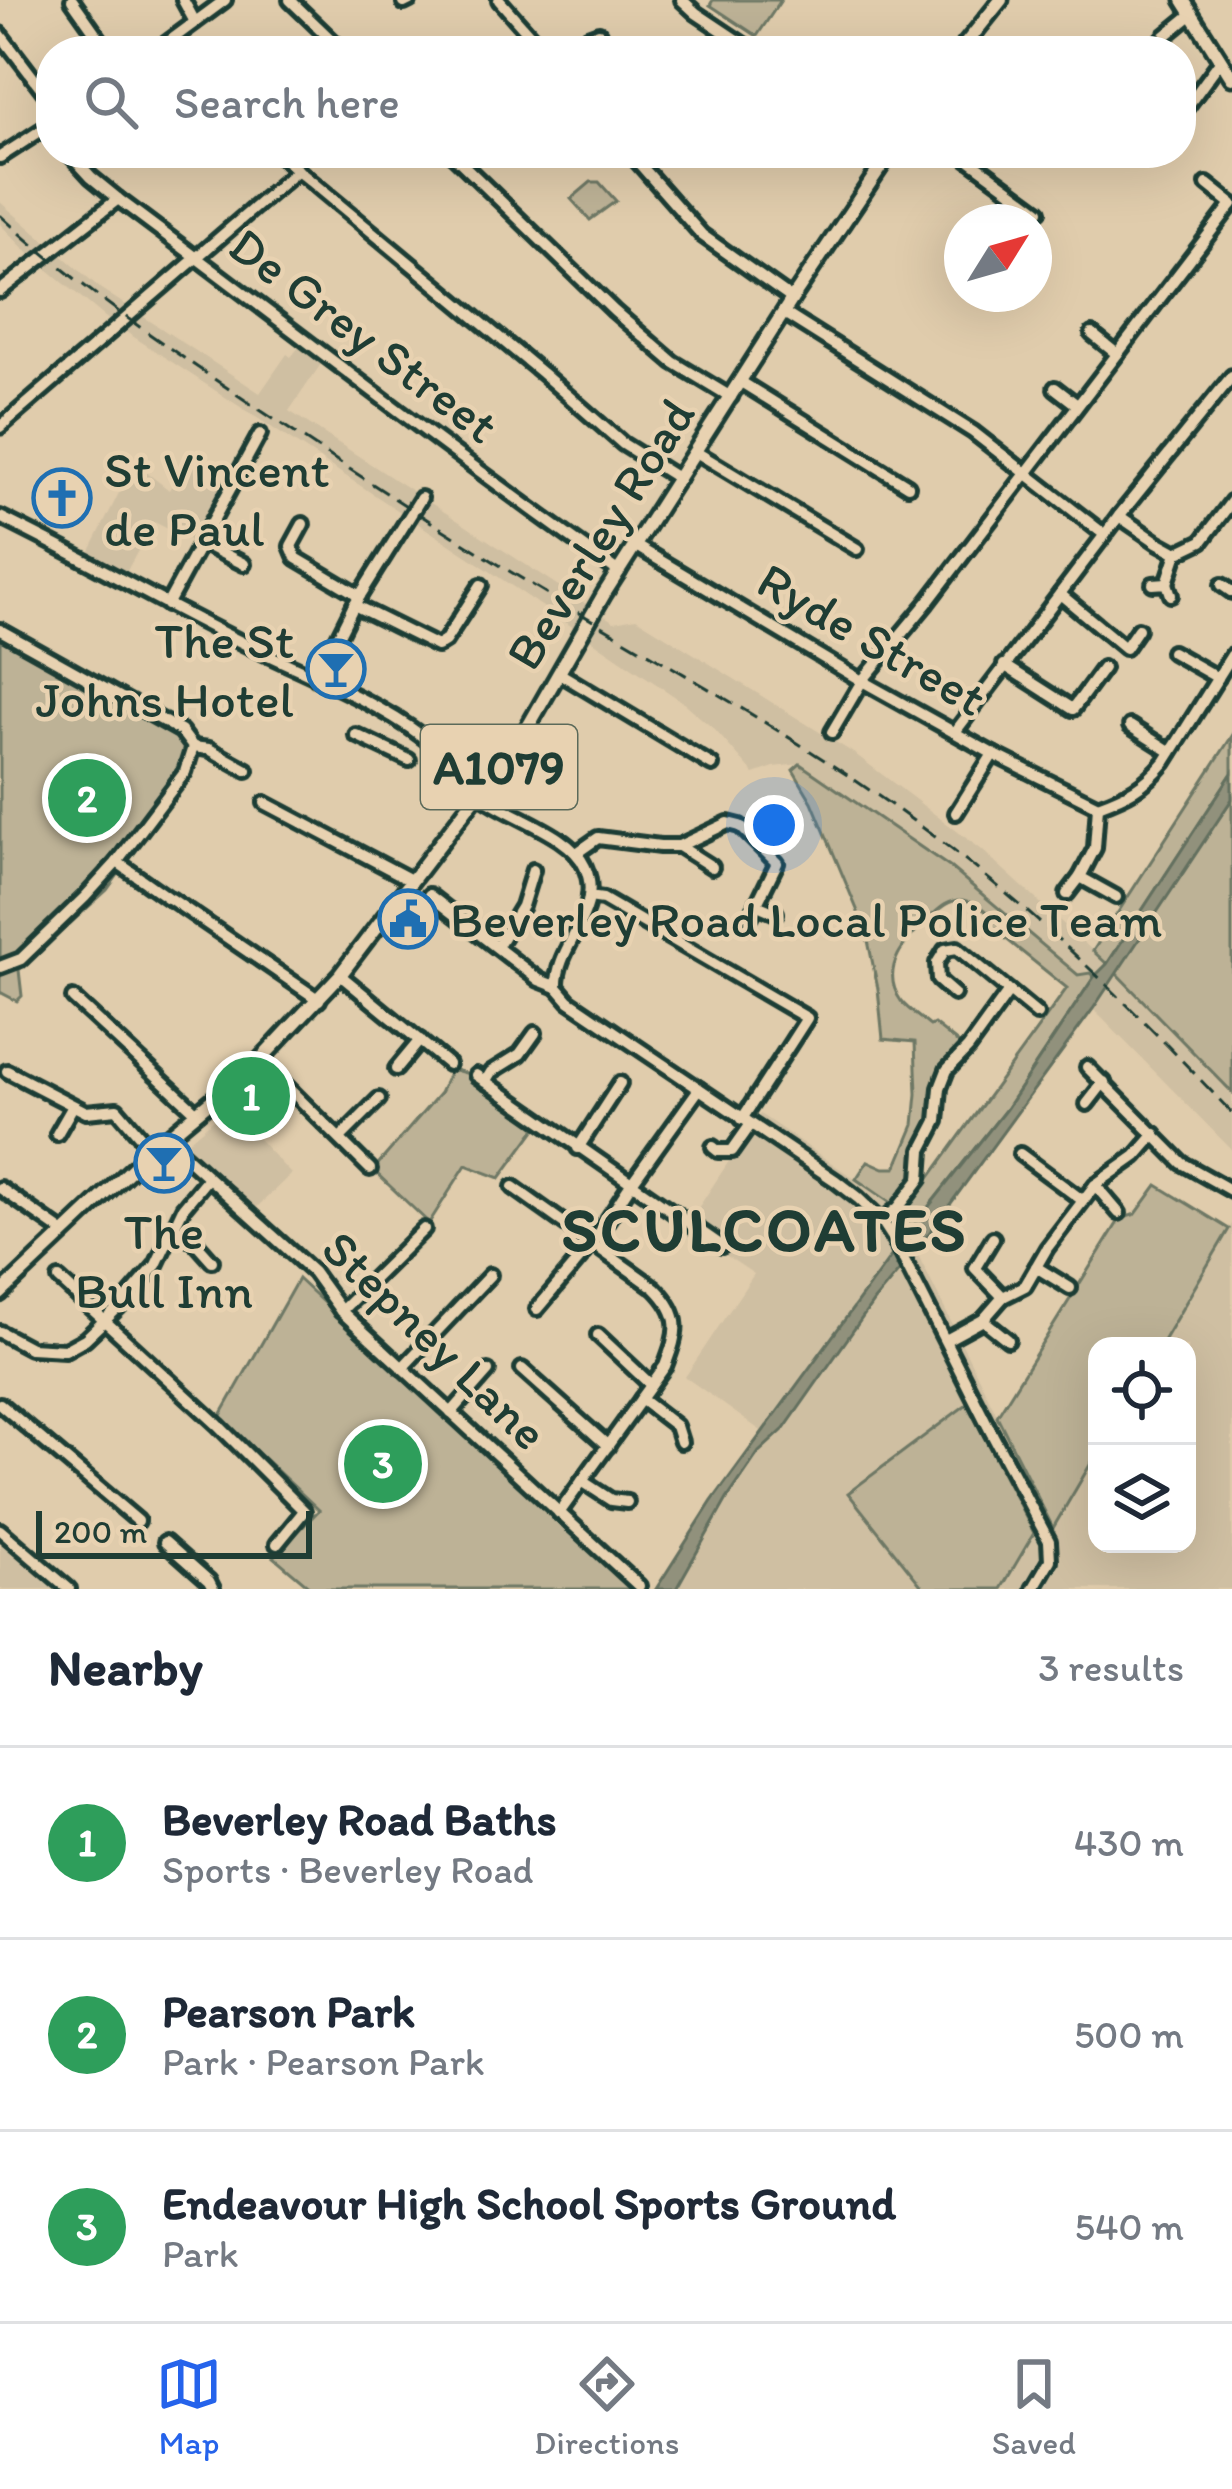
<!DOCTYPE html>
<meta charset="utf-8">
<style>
body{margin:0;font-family:Itim,sans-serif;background:#f2f2f3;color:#1f2937}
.controls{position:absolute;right:36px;bottom:36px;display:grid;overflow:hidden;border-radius:24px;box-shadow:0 12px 48px #0002}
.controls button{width:108px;height:108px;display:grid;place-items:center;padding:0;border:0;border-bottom:3px solid #e0e1e3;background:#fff;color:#1f2937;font:60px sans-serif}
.compass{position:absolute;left:944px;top:204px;width:108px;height:108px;border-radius:50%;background:#fff;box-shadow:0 12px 48px #0002;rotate:53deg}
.scale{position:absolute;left:36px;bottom:30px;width:276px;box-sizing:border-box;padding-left:12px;border:6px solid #1f3d34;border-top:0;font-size:33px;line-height:42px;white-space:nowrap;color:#1f3d34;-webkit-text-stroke:9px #e8d2b1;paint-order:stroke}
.you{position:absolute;left:774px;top:825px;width:42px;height:42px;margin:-30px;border:9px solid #fff;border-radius:50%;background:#1a73e8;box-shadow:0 0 0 18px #1a73e833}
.badge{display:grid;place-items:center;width:78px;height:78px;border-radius:50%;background:#2563eb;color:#fff;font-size:39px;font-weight:700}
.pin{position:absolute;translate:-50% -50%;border:6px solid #fff;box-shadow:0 3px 12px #0006}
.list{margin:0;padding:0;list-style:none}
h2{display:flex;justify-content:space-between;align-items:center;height:156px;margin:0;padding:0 48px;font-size:51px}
h2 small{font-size:39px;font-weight:400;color:#747a83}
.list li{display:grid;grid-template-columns:78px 1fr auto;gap:36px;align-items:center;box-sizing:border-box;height:192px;padding:0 48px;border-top:3px solid #e0e1e3}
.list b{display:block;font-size:45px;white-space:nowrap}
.list p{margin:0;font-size:39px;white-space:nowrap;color:#747a83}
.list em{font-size:39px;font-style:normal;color:#747a83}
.icon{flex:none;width:66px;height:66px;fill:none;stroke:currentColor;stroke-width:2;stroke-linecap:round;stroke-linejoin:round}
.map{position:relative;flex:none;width:1232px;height:1589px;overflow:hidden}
.search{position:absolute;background:#fff;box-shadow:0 12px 48px #0002;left:36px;right:36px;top:36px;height:132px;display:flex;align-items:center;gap:30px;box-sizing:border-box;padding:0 42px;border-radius:48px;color:#747a83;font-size:45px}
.sheet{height:732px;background:#fff}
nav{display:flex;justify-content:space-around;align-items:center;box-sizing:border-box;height:168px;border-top:3px solid #e0e1e3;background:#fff;font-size:33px;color:#747a83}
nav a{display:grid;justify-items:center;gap:6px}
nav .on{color:#2563eb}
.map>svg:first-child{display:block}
</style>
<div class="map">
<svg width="1232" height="1589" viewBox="0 0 1232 1589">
<rect width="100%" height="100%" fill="#e0ccac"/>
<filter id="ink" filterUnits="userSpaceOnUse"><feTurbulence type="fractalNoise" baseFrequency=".00833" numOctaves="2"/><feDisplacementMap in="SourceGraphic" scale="24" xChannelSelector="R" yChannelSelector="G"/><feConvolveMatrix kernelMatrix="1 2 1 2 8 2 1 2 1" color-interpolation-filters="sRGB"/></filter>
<g filter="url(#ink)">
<!-- built -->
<g fill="#cfbfa2">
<polygon points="0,202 101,289 260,393 287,354 291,357 299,347 321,364 289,411 614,622 636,618 855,754 982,850 1093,951 1232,1092 1232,1150 1093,1009 1107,989 1090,973 1078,975 951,868 800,764 774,767 754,774 715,730 680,700 469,557 111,322 30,255 0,224"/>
<polygon points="186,460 226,479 192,541 154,522 124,576 87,557 127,477 142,469 169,490"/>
<polygon points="228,1107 291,1174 252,1212 185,1144"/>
<polygon points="760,1114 890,1203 911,1229 764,1433 685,1377 754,1274 685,1228"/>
<polygon points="1232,1224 1232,1589 676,1589 727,1499 759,1452 784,1429 874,1301 916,1251 1052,1526 1097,1453 1097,1544 1187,1544 1187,1346 1160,1346"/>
<polygon points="0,1540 38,1573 56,1589 0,1589"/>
</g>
<!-- green -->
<g fill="#bdb296" stroke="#6e7865" stroke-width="3">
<polygon points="713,0 781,0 757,36 710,5"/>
<polygon points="591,182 599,182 616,201 590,220 571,199"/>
<polygon points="0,630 175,724 190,747 196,766 107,890 19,970 22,996 17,1001 0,992"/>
<polygon points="1232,736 1232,773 1107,964 1093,951"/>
<path d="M800,764L951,868L1078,975L1090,973L1094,977L1006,1109L911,1229L901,1217L1067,988L990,926L994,919C985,910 975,901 962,900C947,900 939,909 929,918C907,939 878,968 901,1001C908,1010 921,1018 930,1026L934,1024L963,1047L939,1077L938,1110L922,1167L898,1208L856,1179L868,1161L884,1168H896L914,1125L917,1094L915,1042L883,1039L878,989L866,931L812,802L793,770Z"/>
<polygon points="1232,799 1232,1092 1115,972"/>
<polygon points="451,1069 473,1075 540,1123 500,1178 466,1165 429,1223 373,1170 440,1093"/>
<polygon points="1157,1185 1229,1229 1160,1346 1097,1346 1097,1453 1053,1528 997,1416 1120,1219 1136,1214"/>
<polygon points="298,1279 608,1567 631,1589 312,1589 274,1557 319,1510 220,1417"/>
<polygon points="967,1404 1034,1533 1001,1589 924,1589 848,1493"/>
</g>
<!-- water -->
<polygon fill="#91917b" stroke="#636f5f" stroke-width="3" points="1232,773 1232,799 1093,1009 916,1251 874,1301 784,1429 759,1452 727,1499 676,1589 656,1589 712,1501 911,1229 1006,1109 1094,977 1107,964"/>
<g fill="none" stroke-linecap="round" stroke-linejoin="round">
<!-- minor casing -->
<g stroke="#1f3d34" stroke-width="20">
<g id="minor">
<polyline points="72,0 108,51"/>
<polyline points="183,0 195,22"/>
<polyline points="290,0 343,51"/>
<polyline points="499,0 544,51"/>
<polyline points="682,0 696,13 753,51"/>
<polyline points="404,3 410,0"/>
<polyline points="0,34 51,101"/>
<polyline points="156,51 225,0"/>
<polyline points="571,51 588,37 599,33"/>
<polyline points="1153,51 1165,36 1192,14"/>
<polyline points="1181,115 1221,60"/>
<path d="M69,153L91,177L118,199C285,323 449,452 619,572"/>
<polyline points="277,153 542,373 623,444 679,479"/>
<polyline points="451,153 614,311 673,362 731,397"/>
<polyline points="630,153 702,235 792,299"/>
<polyline points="960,153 1039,211"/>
<polyline points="1084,153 1087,155"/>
<polyline points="0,157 51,124"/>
<polyline points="1207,184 1232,204"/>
<polyline points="0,291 118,199"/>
<polyline points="784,313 973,432 1105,535"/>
<polyline points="1092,334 1117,354"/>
<polyline points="741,382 908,486"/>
<polyline points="1055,388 1077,405"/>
<polyline points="0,427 298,170"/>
<polyline points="696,452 857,549"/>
<polyline points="1119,516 1157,542 1177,553 1202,541 1232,501"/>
<path d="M0,517C82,557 162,603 245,644C302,672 373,699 423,737C435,746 448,757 458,767C466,776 472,788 481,795C510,817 571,834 585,867C605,912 555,945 557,987L569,1001L836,1181L858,1198L882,1221L893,1238L991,1432L1049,1541L1050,1560L1033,1589"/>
<polyline points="303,524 291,546 296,558 360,596"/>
<polyline points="200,542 244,564"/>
<path d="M636,546L862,681L993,754L1098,806C1128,795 1144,787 1165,762L1232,655"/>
<polyline points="1167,583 1177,553"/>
<polyline points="1153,584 1167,583 1171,595"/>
<polyline points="1222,585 1232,592"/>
<polyline points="1060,594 1125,648 1138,629"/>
<polyline points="167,605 260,434"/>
<polyline points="354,605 437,646 445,641 481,585"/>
<polyline points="0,630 181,731 193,747 185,772 117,862 85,897 21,959 0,967"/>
<polyline points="1172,652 1218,678"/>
<polyline points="1004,665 1073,709 1103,668"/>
<polyline points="559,673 712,765"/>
<polyline points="317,679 354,605 421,498"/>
<polyline points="1130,726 1171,752"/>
<polyline points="832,732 862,681 927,603 1232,204"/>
<polyline points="955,732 1119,516 1232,376"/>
<polyline points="356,735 409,760"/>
<polyline points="193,747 209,749 247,770"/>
<polyline points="265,803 411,880"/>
<polyline points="1098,806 1095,848 1080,877 1116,897"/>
<polyline points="956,813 993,754"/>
<polyline points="679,846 712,867"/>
<polyline points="578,852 598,838 660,846 679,846 728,823 740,826 777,863 751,916"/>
<polyline points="117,862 168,898"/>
<polyline points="1067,894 1080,877"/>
<polyline points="429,895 539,980 557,987"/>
<polyline points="589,897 603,899 807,1018 742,1119"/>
<polyline points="171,899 319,1000"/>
<polyline points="757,905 776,913"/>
<polyline points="497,947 522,906 533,870"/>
<polyline points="340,975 448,1064"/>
<polyline points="954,994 938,980 937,963 945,950 957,948 1037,1014"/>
<polyline points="73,998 197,1113"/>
<polyline points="260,1060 370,1169"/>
<polyline points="1087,1067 1182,1163 1232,1191"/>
<polyline points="396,1069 420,1040"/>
<polyline points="7,1071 86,1112 117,1109 152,1150"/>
<polyline points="476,1075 722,1246"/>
<polyline points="485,1082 491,1072 520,1054 535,1033"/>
<polyline points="1087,1104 1104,1082"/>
<polyline points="57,1134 73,1106"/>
<polyline points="340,1138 379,1099"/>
<polyline points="713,1147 718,1151 732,1151 751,1124"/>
<polyline points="578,1148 620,1083"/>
<polyline points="177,1149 313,1272 341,1311 639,1586"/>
<polyline points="1020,1154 1082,1200"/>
<polyline points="1095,1185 1119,1213"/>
<path d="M513,1187L655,1288C683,1316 678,1332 665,1366L559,1513"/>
<polyline points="0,1188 63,1232"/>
<polyline points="882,1221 898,1208 920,1179 922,1150 937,1121 940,1088 947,1070 968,1048 1009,991"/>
<polyline points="174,1227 196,1243 212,1261"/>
<polyline points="1036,1267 1070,1288"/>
<polyline points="59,1279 218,1425 304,1511 277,1544"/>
<polyline points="1003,1297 1025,1286 1047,1248 1095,1185 1136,1156 1155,1134"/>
<polyline points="537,1309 592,1244 631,1184 699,1089"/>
<polyline points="341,1311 424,1229"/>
<polyline points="983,1320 1008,1340"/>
<polyline points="0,1332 30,1348 65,1350 85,1339 125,1301 156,1265 183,1208 207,1179"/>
<polyline points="598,1335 651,1385"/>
<polyline points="946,1340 983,1320 1003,1297 975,1268 993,1238"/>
<polyline points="402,1368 490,1275"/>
<polyline points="522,1369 608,1446"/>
<polyline points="641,1399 676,1426 681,1442"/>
<polyline points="0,1404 138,1521"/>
<polyline points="451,1413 488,1371"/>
<polyline points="582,1481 611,1500 627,1502"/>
<polyline points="0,1530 69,1589"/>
<polyline points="165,1542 209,1581 213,1589"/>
</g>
</g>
<!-- major casing -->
<g stroke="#1f3d34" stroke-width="21">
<g id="major">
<polyline points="1183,0 1232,78"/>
<polyline points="960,51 1001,0"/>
<polyline points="0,1294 152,1150 260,1060 340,975 525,732 604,594 792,299 890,153"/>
</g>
</g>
<!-- minor -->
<use href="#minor" stroke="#e8d2b1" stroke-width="10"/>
<!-- major -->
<use href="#major" stroke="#e8d2b1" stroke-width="12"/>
<!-- rail -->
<path stroke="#1f3d34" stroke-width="3" stroke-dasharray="18 9" stroke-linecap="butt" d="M0,215C76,285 160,342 245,400C351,470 457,541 566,605C683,674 802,740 912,820C1030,904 1133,1008 1232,1113"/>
</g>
</g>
<!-- icons -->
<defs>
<g id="church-ring" transform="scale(3)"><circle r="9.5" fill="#e8d2b1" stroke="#1f6fb2" stroke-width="1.5"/><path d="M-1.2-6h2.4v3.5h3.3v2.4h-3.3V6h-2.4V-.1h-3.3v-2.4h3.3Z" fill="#1f6fb2"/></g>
<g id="bar-ring" transform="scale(3)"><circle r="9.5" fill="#e8d2b1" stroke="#1f6fb2" stroke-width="1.5"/><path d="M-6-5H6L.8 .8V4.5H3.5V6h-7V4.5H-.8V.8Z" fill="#1f6fb2"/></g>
<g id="civic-ring" transform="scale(3)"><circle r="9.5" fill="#e8d2b1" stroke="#1f6fb2" stroke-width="1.5"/><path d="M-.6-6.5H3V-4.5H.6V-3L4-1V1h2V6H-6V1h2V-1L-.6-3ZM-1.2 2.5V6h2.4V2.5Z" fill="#1f6fb2"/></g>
</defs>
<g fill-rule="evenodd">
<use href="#church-ring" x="62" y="498"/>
<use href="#bar-ring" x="336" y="669"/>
<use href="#civic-ring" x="408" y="919"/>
<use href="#bar-ring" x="164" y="1163"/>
</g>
<g text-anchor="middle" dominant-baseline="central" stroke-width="9" stroke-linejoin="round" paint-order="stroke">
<!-- shield labels -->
<rect fill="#e8d2b1" stroke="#5b6a5a" stroke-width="3" x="421" y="725" width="156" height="84" rx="9"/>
<g font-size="48" font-weight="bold" fill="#1f3d34">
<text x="499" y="767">A1079</text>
</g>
<!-- street labels -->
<g font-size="51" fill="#1f3d34" stroke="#e8d2b1">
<text transform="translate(364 335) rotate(37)">De Grey Street</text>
<text transform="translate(600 534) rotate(-58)">Beverley Road</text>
<text transform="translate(872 639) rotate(30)">Ryde Street</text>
<text transform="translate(435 1340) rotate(44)">Stepney Lane</text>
</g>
<!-- poi labels -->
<g font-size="51" fill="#1f3d34" stroke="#e8d2b1" text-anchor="start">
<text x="104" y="469">St Vincent<tspan x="104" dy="59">de Paul</tspan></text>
<text x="294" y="640" text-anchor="end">The St<tspan x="294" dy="59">Johns Hotel</tspan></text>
<text x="450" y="919">Beverley Road Local Police Team</text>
<text x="164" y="1231" text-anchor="middle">The<tspan x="164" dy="59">Bull Inn</tspan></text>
</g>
<!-- district labels -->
<g font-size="63" font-weight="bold" letter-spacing="3" fill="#1f3d34" stroke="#e8d2b1">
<text x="765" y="1229">SCULCOATES</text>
</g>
</g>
</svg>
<div class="controls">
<button><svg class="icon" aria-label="locate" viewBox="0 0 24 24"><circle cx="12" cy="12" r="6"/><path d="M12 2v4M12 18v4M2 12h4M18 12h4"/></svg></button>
<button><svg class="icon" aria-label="layers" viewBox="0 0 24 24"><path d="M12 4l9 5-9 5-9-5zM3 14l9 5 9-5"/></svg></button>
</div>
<svg class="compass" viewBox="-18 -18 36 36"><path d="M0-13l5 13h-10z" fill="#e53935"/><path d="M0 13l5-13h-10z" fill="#747a83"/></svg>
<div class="scale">200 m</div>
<div class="you"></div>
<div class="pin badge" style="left:251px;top:1096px;background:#2e9e5b">1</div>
<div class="pin badge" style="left:87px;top:798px;background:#2e9e5b">2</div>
<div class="pin badge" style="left:383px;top:1464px;background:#2e9e5b">3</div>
<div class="search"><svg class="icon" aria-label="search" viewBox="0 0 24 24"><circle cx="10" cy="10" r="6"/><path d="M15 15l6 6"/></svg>Search here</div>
</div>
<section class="sheet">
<h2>Nearby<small>3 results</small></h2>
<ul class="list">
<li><span class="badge" style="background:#2e9e5b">1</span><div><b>Beverley Road Baths</b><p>Sports · Beverley Road</p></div><em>430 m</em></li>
<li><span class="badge" style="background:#2e9e5b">2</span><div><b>Pearson Park</b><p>Park · Pearson Park</p></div><em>500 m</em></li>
<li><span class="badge" style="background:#2e9e5b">3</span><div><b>Endeavour High School Sports Ground</b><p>Park</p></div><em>540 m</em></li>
</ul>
</section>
<nav>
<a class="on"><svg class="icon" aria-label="map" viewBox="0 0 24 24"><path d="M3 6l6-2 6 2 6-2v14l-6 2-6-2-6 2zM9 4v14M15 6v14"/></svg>Map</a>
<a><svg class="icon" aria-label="directions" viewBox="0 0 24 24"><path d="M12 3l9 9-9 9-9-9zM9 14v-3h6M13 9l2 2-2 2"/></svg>Directions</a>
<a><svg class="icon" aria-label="saved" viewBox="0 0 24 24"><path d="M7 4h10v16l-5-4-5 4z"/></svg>Saved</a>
</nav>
